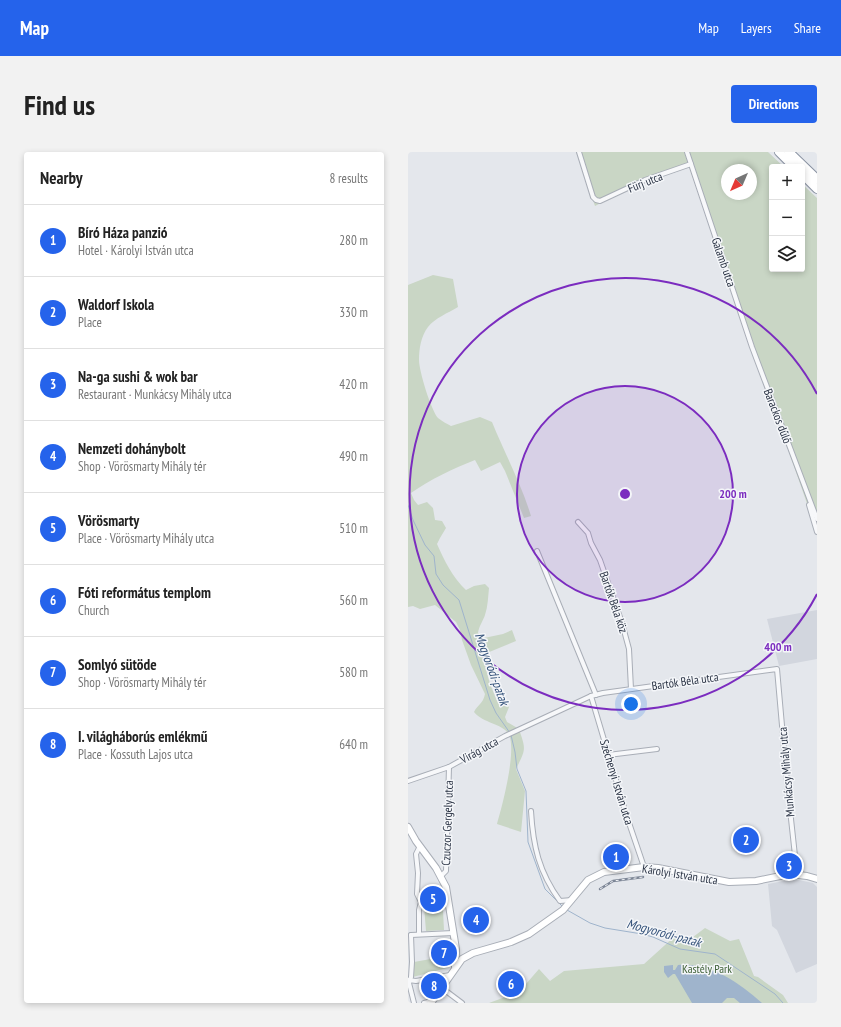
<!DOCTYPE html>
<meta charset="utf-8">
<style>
body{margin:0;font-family:"PT Sans Narrow",sans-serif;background:#f2f2f2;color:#222}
.controls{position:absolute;right:12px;top:12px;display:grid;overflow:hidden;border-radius:4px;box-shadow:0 2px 6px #0003}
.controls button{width:36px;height:36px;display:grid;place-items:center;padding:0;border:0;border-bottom:1px solid #e0e0e0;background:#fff;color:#222;font:20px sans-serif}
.compass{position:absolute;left:313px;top:12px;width:36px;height:36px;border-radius:50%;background:#fff;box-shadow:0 2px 6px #0003;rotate:224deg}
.you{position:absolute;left:223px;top:552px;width:14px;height:14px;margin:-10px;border:3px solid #fff;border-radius:50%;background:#1a73e8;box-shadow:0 0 0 6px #1a73e833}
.badge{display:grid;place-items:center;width:26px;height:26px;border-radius:50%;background:#2563eb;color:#fff;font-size:13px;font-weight:700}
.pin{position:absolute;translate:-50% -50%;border:2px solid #fff;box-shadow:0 1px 4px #0006}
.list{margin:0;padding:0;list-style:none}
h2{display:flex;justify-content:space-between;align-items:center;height:52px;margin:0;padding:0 16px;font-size:17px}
h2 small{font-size:13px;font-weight:400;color:#767676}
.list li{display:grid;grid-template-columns:26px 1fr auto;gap:12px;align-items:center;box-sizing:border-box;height:72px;padding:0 16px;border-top:1px solid #e0e0e0}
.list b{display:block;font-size:15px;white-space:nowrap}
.list p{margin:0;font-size:13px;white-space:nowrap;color:#767676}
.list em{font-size:13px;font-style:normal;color:#767676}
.icon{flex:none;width:22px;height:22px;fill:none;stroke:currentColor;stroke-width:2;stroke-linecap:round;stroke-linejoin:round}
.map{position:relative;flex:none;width:409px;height:851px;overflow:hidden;border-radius:4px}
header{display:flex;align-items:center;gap:24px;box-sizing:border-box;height:56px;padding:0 20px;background:#2563eb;color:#fff}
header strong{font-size:19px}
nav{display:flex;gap:22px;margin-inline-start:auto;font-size:14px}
.intro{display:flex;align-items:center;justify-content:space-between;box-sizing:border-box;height:96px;padding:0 24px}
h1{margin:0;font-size:28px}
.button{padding:10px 18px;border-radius:4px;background:#2563eb;color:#fff;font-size:14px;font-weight:700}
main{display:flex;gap:24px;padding:0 24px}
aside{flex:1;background:#fff;border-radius:4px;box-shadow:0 2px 6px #0003}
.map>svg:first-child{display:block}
</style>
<header>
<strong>Map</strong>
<nav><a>Map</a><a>Layers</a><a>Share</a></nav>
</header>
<div class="intro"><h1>Find us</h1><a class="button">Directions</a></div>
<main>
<aside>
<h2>Nearby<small>8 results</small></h2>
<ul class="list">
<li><span class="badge">1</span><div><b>Bíró Háza panzió</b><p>Hotel · Károlyi István utca</p></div><em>280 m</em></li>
<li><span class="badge">2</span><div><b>Waldorf Iskola</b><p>Place</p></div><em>330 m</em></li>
<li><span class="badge">3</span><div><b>Na-ga sushi &amp; wok bar</b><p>Restaurant · Munkácsy Mihály utca</p></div><em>420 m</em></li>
<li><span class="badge">4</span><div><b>Nemzeti dohánybolt</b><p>Shop · Vörösmarty Mihály tér</p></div><em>490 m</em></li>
<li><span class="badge">5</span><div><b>Vörösmarty</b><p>Place · Vörösmarty Mihály utca</p></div><em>510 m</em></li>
<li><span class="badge">6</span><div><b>Fóti református templom</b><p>Church</p></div><em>560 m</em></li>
<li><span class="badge">7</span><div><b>Somlyó sütöde</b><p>Shop · Vörösmarty Mihály tér</p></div><em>580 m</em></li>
<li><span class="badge">8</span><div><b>I. világháborús emlékmű</b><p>Place · Kossuth Lajos utca</p></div><em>640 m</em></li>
</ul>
</aside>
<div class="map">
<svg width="409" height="851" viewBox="0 0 409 851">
<rect width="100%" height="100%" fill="#e4e7ec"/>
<!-- built -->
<g fill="#d2d6de">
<polygon points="409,458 409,507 371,514 359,467"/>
<polygon points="386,727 405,731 409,735 409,812 388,821 369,778 364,774 360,732"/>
</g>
<!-- green -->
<g fill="#c9d6c5" fill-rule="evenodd">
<path d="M168,0H360L376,15H364V117H394V32L409,46V380L281,15L222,36L187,54ZM319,18H343V42H319Z"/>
<path d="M25,123L45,127L50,155C40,161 27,166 20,175C13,184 11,197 11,208C11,219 23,258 30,266C34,269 39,272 43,274L72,265L84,270C97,302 113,331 123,364L116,366L97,319L92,310L73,319L67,308C44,317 23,327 3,341L6,348L10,353L19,350L25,356L27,368L34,369L38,376L32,386L29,392C36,408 45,426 58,438L66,434L77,432L81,436C80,445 80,454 77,463C75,469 71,474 70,481L76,486L95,482L104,478L108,489L74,503L82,532L89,549L97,551L101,555L97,565L99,570L111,577C118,598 118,597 108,617L117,639L113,680L89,672C94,655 110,595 100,581C94,572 75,571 66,560C70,552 75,552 77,542L63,513L54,488L52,478L48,470L27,453L12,457L5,454L0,455V133Z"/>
<polygon points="34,739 36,778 18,779 15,742"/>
<polygon points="297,776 322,789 331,787 346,824 350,825 375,843 380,851 81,851 111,840 131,817 142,829 156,819 236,812 267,784 285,785"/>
<polygon points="39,804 40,815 39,816 5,825 6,810"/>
</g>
<!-- water -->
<path fill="#9fb4cc" d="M265,813V818H267L270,813C303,811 330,830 354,851H332L326,846H319L314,851H284L267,822H265L260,826L256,820V814Z"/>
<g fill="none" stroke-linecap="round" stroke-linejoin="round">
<!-- stream -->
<g stroke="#9fb4cc" stroke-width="1">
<polyline points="0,353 5,368 17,393 26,404 28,422 35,433 51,448 82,548 88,561 102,581"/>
<polyline points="103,583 107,600 109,617 118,639 120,690 137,737 155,755"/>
<polyline points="159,758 182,771 197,776 234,782 245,785 272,797 307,802 367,842 375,851"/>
</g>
<!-- minor casing -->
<g stroke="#a9aeb7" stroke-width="6">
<g id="minor">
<polyline points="171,0 185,45 188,48 192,49 237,28 283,12"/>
<polyline points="279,0 344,195 409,367"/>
<polyline points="401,353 409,380"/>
<polyline points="170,370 180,381 183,391 192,408 214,471 221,497 223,537"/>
<polyline points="129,399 188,543"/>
<polyline points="183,544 219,665 236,715"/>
<polyline points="200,603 249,597"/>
<polyline points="0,629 41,615 97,584 183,544 195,541 369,517 379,630 389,722"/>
<path d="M123,659C125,694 131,720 152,749L164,748"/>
<polyline points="33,724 38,719 41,615"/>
<polyline points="11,782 11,758 13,750 9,742 10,721 8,702 12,694"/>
<polyline points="3,783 4,810 3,825 1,831 6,851"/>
<polyline points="3,783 45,781"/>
<polyline points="0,828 8,829 42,823"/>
<polyline points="34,836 54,851"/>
<polyline points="16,851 24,849"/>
</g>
</g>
<!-- secondary casing -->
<g stroke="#a9aeb7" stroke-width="8">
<g id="secondary">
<polyline points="0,675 8,689 28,716 38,735 48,797 47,814"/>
<polyline points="23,851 54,807 65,801 103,790 121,782 155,758 180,728 196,720 236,715 250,716 321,730 348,729 382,722 399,724 409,727"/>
</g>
</g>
<!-- motorway casing -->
<g stroke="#8b94a3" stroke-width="10">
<g id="motorway">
<polyline points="371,0 386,15"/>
<polyline points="381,0 409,27"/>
<polyline points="394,22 409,37"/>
</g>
</g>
<!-- minor -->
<use href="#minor" stroke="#f7f8fa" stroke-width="4"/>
<!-- secondary -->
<use href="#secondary" stroke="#fff" stroke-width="6"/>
<!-- motorway -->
<use href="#motorway" stroke="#fff" stroke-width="8"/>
<!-- rail casing -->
<g stroke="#7d8696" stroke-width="2.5">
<polyline id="rail" points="192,737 205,729 235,725"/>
</g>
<!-- rail -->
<use href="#rail" stroke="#f4f6f9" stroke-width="1" stroke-dasharray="3" stroke-linecap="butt"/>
</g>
<!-- distance rings -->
<circle cx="217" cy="342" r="108" fill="#7b2cbf" fill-opacity=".12"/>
<g fill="none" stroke="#7b2cbf" stroke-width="2">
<circle cx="217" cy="342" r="108"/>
<path d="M409 442A216 216 0 1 1 409 242"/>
</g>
<g text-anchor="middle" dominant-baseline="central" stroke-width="3" stroke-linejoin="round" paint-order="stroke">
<!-- street labels -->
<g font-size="12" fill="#2b3445" stroke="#f4f6f9">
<text transform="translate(237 30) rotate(-22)">Fürj utca</text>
<text transform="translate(316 110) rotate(71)">Galamb utca</text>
<text transform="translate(370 264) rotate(69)">Barackos dűlő</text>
<text transform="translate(206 450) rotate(71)">Bartók Béla köz</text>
<text transform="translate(277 529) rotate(-8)">Bartók Béla utca</text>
<text transform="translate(71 598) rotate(-29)">Virág utca</text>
<text transform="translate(378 620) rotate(-95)">Munkácsy Mihály utca</text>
<text transform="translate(209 630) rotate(73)">Széchenyi István utca</text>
<text transform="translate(39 671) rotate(-88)">Czuczor Gergely utca</text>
<text transform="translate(272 722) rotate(9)">Károlyi István utca</text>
</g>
<!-- park labels -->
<g font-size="12" fill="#3f6138" stroke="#f4f6f9">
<text x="299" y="816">Kastély Park</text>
</g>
<!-- water labels -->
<g font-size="13" font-style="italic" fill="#34527a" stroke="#f4f6f9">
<text transform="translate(84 517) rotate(70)">Mogyoródi-patak</text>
<text transform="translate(256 781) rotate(15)">Mogyoródi-patak</text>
</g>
</g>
<circle cx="217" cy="342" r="6" fill="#7b2cbf" stroke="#f4f6f9" stroke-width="2"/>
<g font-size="12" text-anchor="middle" font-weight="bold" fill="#7b2cbf" stroke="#f4f6f9" stroke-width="3" stroke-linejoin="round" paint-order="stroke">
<text x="325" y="346">200 m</text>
<text x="370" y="499">400 m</text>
</g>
</svg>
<div class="controls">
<button>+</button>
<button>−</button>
<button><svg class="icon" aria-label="layers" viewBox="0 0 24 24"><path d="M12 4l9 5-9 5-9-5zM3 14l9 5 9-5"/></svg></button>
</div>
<svg class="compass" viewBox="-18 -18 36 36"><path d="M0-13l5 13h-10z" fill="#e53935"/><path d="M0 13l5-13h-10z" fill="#767676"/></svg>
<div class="you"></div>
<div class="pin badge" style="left:208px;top:705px">1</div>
<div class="pin badge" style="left:338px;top:688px">2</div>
<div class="pin badge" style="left:381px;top:714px">3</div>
<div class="pin badge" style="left:68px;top:768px">4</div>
<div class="pin badge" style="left:25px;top:747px">5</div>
<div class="pin badge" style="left:103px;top:832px">6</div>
<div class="pin badge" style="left:36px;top:801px">7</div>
<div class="pin badge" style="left:26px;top:834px">8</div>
</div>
</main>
